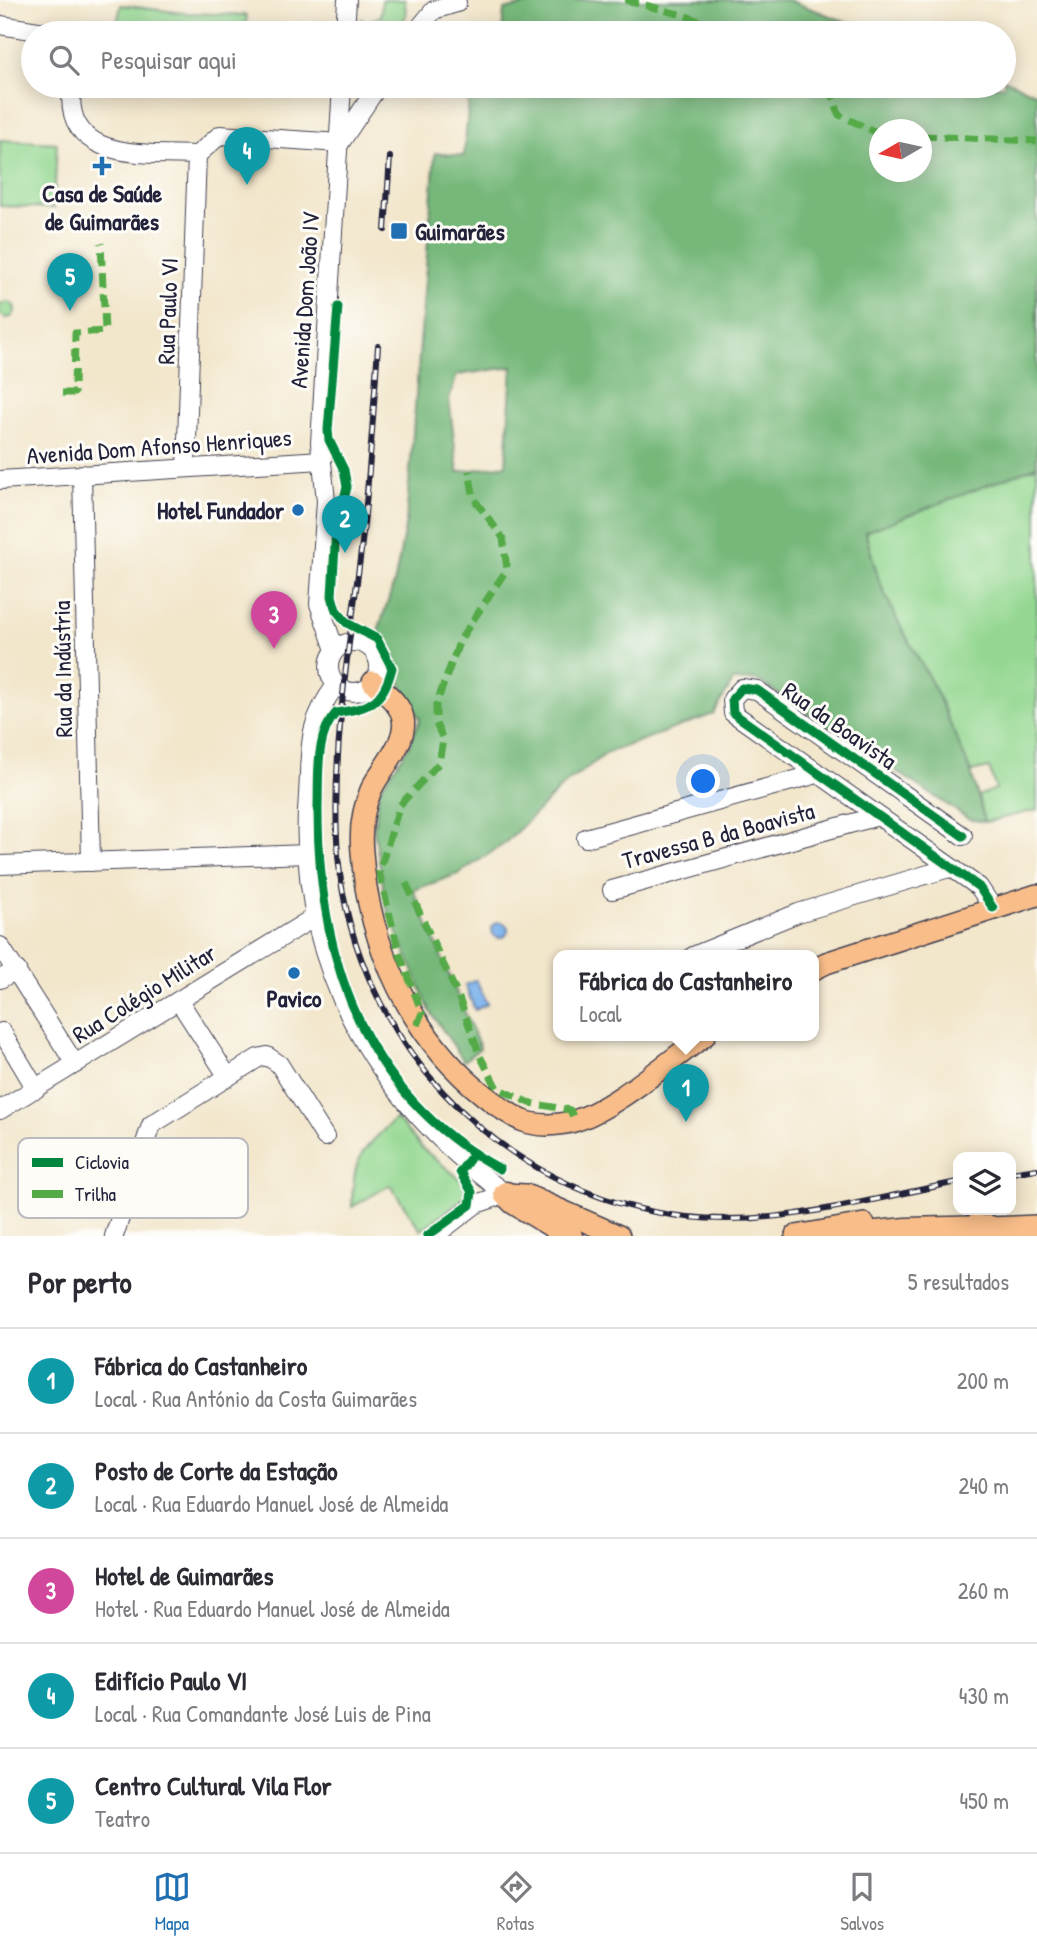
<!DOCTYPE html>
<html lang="pt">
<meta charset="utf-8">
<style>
body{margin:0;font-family:"Patrick Hand",sans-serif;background:#f2f2f3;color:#2b2b33}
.controls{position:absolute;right:21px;bottom:21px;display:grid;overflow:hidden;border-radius:14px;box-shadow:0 4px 18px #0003}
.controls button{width:63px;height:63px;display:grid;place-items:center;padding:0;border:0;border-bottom:2px solid #e1e1e2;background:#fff;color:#2b2b33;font:35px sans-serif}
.compass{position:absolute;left:869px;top:119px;width:63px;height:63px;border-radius:50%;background:#fff;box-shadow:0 4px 18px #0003;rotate:261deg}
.you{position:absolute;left:704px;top:782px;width:24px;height:24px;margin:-18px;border:5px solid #fff;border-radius:50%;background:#1a73e8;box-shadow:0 0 0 10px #1a73e833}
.badge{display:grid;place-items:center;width:46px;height:46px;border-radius:50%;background:#1f6fb2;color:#fff;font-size:23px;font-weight:700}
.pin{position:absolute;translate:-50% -58px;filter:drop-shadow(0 2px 4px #0008)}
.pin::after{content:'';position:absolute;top:37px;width:24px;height:21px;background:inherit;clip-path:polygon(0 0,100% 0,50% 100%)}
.popup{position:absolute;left:553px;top:950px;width:266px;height:91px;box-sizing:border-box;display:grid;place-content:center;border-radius:14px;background:#fff;filter:drop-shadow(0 2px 5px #0005);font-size:23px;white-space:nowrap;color:#7c7c81}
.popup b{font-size:26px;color:#2b2b33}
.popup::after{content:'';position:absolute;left:50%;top:100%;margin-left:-14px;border:14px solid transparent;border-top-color:#fff}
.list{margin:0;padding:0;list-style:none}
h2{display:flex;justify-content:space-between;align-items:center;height:91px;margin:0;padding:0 28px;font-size:30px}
h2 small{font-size:23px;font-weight:400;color:#7c7c81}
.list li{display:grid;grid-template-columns:46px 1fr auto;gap:21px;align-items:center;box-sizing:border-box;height:105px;padding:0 28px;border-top:2px solid #e1e1e2}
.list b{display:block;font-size:26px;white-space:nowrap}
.list p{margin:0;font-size:23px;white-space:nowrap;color:#7c7c81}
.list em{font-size:23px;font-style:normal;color:#7c7c81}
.icon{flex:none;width:38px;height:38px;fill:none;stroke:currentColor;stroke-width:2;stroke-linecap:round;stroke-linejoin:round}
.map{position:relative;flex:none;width:1037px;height:1236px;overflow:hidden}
.search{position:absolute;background:#fff;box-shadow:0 4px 18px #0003;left:21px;right:21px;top:21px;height:77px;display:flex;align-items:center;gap:18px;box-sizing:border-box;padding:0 24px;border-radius:38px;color:#7c7c81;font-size:26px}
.sheet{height:616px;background:#fff}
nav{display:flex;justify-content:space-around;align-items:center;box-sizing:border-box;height:98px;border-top:2px solid #e1e1e2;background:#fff;font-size:19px;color:#7c7c81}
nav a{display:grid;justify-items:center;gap:4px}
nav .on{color:#1f6fb2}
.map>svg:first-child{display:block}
</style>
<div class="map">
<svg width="1037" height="1236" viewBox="0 0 1037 1236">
<rect width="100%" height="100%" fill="#fdfcf7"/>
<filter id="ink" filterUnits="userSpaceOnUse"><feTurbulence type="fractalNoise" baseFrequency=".0143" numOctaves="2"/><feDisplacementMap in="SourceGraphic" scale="14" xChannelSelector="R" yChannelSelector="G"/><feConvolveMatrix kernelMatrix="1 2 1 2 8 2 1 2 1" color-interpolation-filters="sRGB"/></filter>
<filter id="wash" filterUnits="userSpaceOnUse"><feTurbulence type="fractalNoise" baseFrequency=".00686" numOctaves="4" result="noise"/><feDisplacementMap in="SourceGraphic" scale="28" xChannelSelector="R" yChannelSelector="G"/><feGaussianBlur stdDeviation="1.57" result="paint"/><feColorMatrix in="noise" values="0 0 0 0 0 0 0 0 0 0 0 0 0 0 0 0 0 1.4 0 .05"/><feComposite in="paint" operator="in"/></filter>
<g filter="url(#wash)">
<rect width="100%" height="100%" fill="#f2e6cb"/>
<!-- green -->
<g fill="#93d790" stroke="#5a7c66" stroke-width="2">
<polygon points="382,0 405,0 406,16 395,33 360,33 361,19 366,22 381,16"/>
<polygon points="121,5 183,13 247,15 246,24 254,25 253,33 115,33"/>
<polygon points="0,140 57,143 54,208 0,206"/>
<circle cx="7" cy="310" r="8"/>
<polygon points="1037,466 1037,810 985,822 978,796 996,789 989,768 971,772 936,691 896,618 879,581 865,531"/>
<path d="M396,1118L423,1149L465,1183L466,1197L421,1230L390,1185L352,1207C353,1155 360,1153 396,1118Z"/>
</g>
<!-- forest -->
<g fill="#76b87a" stroke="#4c6d5a" stroke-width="2" fill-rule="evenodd">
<polygon points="545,0 788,0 876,33 502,33 504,10"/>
<path d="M1004,79L1037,94V466L865,532L879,581L896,618L936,691L971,772L985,822L969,819L757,680L733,681L714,714L607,753L565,784L504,844L458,874L413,890L480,1048L464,1061L430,1011L387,909L374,830L379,790L409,746L420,719L398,680L378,631L395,580L406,522L435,153L464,156L470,86H1004ZM880,130H922V172H880ZM512,367L506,465L458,472L449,399L457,375Z"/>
</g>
<!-- water -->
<g fill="#7eb3ec" stroke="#506a94" stroke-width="2">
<circle cx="500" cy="930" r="8"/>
<polygon points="476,980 487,1004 475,1010 465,985"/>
</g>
</g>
<g filter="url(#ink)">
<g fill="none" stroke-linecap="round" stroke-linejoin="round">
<!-- minor casing -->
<g stroke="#413f51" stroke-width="20">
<g id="minor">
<polyline points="0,25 51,33"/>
<polyline points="345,33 347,0"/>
<polyline points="415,33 434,10 457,3"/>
<path d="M72,86C62,162 144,153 197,155L220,135L340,143"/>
<polyline points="340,143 378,86"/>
<polyline points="186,468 197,155"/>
<polyline points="82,474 91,862"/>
<polyline points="0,480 322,460"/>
<circle cx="354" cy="667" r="25"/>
<polyline points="335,650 319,604 326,501 320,443 342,86"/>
<path d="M336,685C306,725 311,747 308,795C295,961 373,1098 506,1194"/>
<polyline points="963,836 757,690 742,688 732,699 733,713 979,887 993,908"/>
<polyline points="586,838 817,774"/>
<polyline points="0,865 308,854"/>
<polyline points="612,890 878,816"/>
<polyline points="0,946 75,1064"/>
<polyline points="693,956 798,913 949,868"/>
<polyline points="0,979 17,970"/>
<polyline points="179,1001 228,1077"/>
<polyline points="2,1032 36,1089"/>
<polyline points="0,1110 313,918"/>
<polyline points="114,1236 151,1125 258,1058 267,1056 279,1064 325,1137"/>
<polyline points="434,1236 476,1204 506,1194"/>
</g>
</g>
<!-- major casing -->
<g stroke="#413f51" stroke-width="24">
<g id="major">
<path d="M373,682C384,692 400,703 403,718C408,743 380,769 371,790C363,809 360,832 362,852C368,945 412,1039 485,1096C514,1118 528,1130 566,1123C606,1116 669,1061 704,1036"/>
<polyline points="814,969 826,963 1037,895"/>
<polyline points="506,1194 526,1195 619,1236"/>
<polyline points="976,1225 990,1228 1037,1226"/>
<polyline points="796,1236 864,1224"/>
</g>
</g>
<!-- highway casing -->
<g stroke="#413f51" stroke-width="27">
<g id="highway">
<polyline points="506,1194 514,1202 570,1236"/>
<polyline points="846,1236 906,1230 990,1228"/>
</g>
</g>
<!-- minor -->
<use href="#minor" stroke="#fff" stroke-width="18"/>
<!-- major -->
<use href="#major" stroke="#f8bd89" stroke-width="21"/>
<!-- highway -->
<use href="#highway" stroke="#f8bd89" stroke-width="24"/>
<!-- rail casing -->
<g stroke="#22223b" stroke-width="6">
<g id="rail">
<polyline points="385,230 390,157"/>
<path d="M378,346C373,417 369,489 360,559C348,652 333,745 337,839C345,1031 495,1196 687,1217C778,1227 870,1199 958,1182"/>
<polyline points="1011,1173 1037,1169"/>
</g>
</g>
<!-- rail -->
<use href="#rail" stroke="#fdfcf7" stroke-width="3.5" stroke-dasharray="10" stroke-linecap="butt"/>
<!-- quiet -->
<g stroke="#53aa46" stroke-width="7" stroke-dasharray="14 7" stroke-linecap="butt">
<polyline points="625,0 683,15 733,33"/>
<polyline points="830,86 839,115 880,134"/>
<polyline points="922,136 1037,141"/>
<polyline points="62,393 74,393 75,333 105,331 101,243"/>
<polyline points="406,883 459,998 480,1056 497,1088 530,1103 570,1110 575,1121"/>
<polyline points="417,1025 422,1013 399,952 379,872 400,805 439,763 443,739 436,724 436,705 460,640 507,569 503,538 474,499 469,471"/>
<polyline points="957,1207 958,1207"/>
</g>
<!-- cycleway casing -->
<g stroke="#fdfcf7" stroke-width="13">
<g id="cycleway">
<path d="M338,307L328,430L329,440L344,470L347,487L336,529L332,596L336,610L347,623L377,639L392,668C383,704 368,708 336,713C315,735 319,776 318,805C317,955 361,1093 500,1169"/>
<polyline points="963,836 757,690 742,688 732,699 733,713 979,887 993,908"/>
<polyline points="427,1236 470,1205 472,1192 460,1172 474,1153"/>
</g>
</g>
<!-- cycleway -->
<use href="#cycleway" stroke="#00873e" stroke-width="9"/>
</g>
</g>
<!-- markers -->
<g fill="#1f6fb2" stroke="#fdfcf7" stroke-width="2.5">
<path d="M98.5 155.5h7v7h7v7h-7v7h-7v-7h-7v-7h7z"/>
<rect x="390" y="222" width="18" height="18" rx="3.5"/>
<circle cx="298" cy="510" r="7"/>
<circle cx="294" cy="973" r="7"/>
</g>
<g text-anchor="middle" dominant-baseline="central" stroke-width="6" stroke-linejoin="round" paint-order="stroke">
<!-- poi labels -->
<g font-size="24" font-weight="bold" fill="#22223b" stroke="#fdfcf7">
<text x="102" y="193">Casa de Saúde<tspan x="102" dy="28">de Guimarães</tspan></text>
<text x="415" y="231" text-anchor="start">Guimarães</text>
<text x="284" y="510" text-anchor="end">Hotel Fundador</text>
<text x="294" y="998">Pavico</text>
</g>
<!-- street labels -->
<g font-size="24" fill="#22223b" stroke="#fdfcf7">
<text transform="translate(304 300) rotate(-86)">Avenida Dom João IV</text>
<text transform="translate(167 311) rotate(-88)">Rua Paulo VI</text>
<text transform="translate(159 446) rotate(-4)">Avenida Dom Afonso Henriques</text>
<text transform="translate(62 669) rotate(-91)">Rua da Indústria</text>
<text transform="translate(840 725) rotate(35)">Rua da Boavista</text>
<text transform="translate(718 835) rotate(-15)">Travessa B da Boavista</text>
<text transform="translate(144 993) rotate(-32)">Rua Colégio Militar</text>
</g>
</g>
<!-- legend -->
<rect x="18" y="1138" width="230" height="80" rx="10" fill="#fdfcf7" stroke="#bbbbbf" stroke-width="2"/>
<rect x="32" y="1158" width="31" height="9" fill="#00873e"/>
<rect x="32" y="1190" width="31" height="8" fill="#53aa46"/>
<g font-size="19" fill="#22223b">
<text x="75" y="1169">Ciclovia</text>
<text x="75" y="1201">Trilha</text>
</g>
</svg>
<div class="controls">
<button><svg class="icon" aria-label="layers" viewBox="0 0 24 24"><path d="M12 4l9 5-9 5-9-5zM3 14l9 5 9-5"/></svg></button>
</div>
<svg class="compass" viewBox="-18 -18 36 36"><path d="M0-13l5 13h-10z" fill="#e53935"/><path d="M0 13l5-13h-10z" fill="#7c7c81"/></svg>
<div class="you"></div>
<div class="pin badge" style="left:686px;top:1122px;background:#0f9aa8">1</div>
<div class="popup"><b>Fábrica do Castanheiro</b>Local</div>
<div class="pin badge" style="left:345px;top:553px;background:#0f9aa8">2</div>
<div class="pin badge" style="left:274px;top:649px;background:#d1479c">3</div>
<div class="pin badge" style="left:247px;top:185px;background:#0f9aa8">4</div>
<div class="pin badge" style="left:70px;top:311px;background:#0f9aa8">5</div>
<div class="search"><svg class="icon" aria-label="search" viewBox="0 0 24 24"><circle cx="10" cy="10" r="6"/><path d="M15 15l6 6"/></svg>Pesquisar aqui</div>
</div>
<section class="sheet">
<h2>Por perto<small>5 resultados</small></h2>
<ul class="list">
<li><span class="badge" style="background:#0f9aa8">1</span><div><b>Fábrica do Castanheiro</b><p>Local · Rua António da Costa Guimarães</p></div><em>200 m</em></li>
<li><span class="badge" style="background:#0f9aa8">2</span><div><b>Posto de Corte da Estação</b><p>Local · Rua Eduardo Manuel José de Almeida</p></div><em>240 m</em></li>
<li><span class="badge" style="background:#d1479c">3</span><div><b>Hotel de Guimarães</b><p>Hotel · Rua Eduardo Manuel José de Almeida</p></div><em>260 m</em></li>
<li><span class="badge" style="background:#0f9aa8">4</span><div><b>Edifício Paulo VI</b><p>Local · Rua Comandante José Luis de Pina</p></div><em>430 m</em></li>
<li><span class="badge" style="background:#0f9aa8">5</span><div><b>Centro Cultural Vila Flor</b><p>Teatro</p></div><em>450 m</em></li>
</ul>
</section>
<nav>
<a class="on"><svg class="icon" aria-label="map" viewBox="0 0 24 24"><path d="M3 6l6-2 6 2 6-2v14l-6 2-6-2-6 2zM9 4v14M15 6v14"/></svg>Mapa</a>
<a><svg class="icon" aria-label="directions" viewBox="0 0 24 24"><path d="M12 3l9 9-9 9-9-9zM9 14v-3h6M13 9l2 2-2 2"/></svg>Rotas</a>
<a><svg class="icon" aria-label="saved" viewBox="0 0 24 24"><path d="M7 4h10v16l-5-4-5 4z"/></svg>Salvos</a>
</nav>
